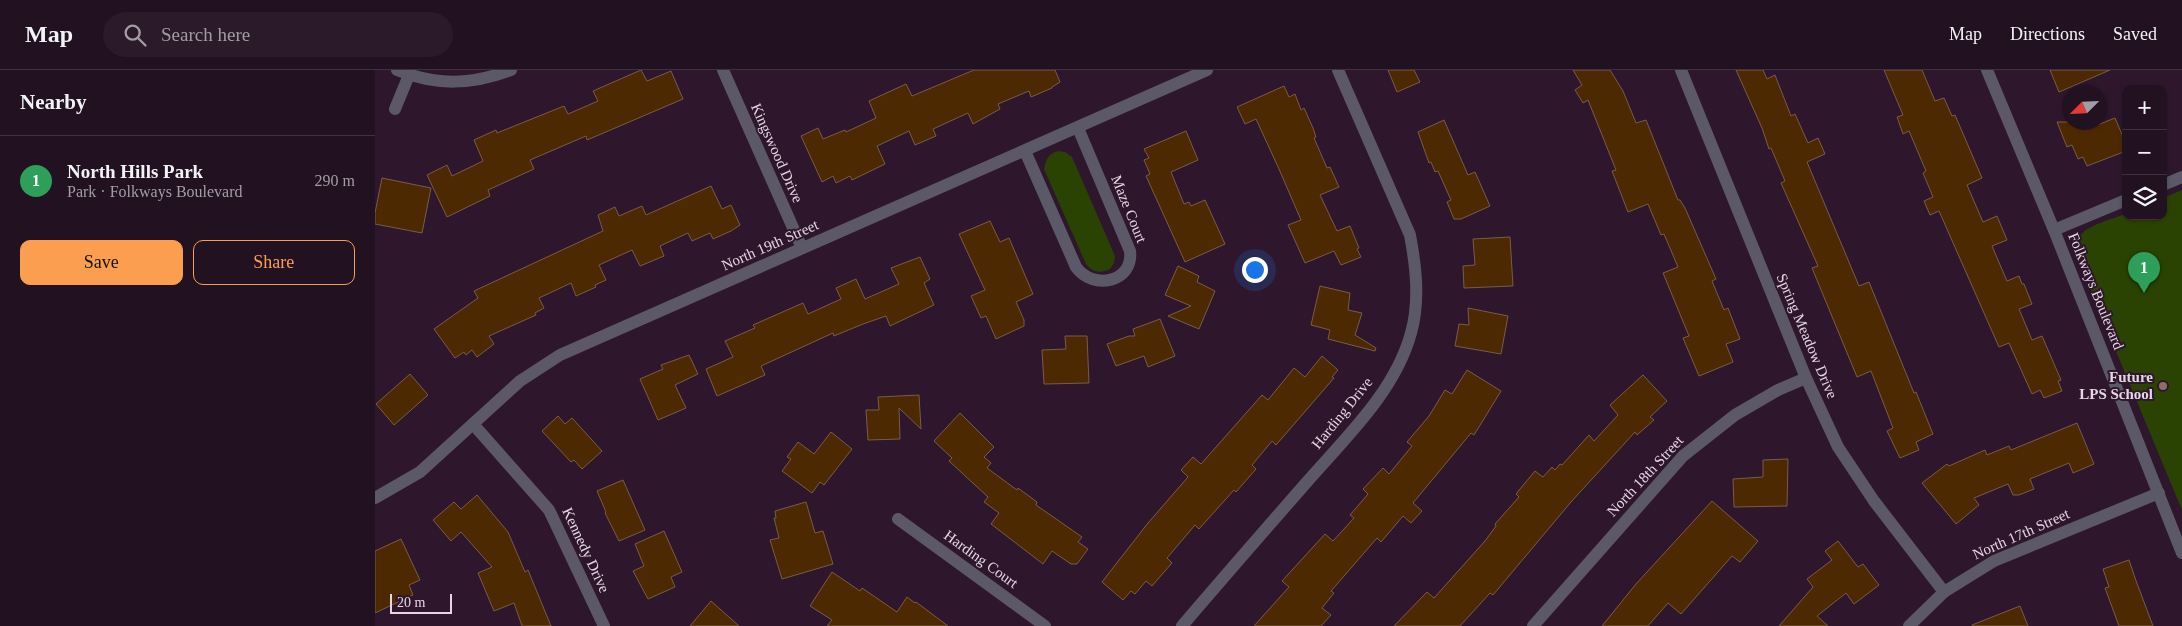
<!DOCTYPE html>
<meta charset="utf-8">
<style>
body{margin:0;font-family:"Times New Roman",serif;background:#2a1a2a;color:#f1f3f6}
.controls{position:absolute;right:15px;top:15px;display:grid;overflow:hidden;border-radius:10px;box-shadow:0 1px 4px #0004}
.controls button{width:45px;height:45px;display:grid;place-items:center;padding:0;border:0;border-bottom:1px solid #3f313f;background:#221121;color:#f1f3f6;font:25px sans-serif}
.compass{position:absolute;left:1687px;top:15px;width:45px;height:45px;border-radius:50%;background:#221121;box-shadow:0 1px 4px #0004;rotate:246deg}
.scale{position:absolute;left:15px;bottom:12px;width:62px;box-sizing:border-box;padding-left:5px;border:2px solid #e6d6e4;border-top:0;font-size:14px;line-height:18px;white-space:nowrap;color:#e6d6e4;-webkit-text-stroke:4px #2e172c;paint-order:stroke}
.you{position:absolute;left:879px;top:199px;width:18px;height:18px;margin:-12px;border:4px solid #fff;border-radius:50%;background:#1a73e8;box-shadow:0 0 0 8px #1a73e833}
.badge{display:grid;place-items:center;width:32px;height:32px;border-radius:50%;background:#fb9e50;color:#fff;font-size:16px;font-weight:700}
.pin{position:absolute;translate:-50% -41px;filter:drop-shadow(0 1px 2px #0008)}
.pin::after{content:'';position:absolute;top:26px;width:18px;height:15px;background:inherit;clip-path:polygon(0 0,100% 0,50% 100%)}
.list{margin:0;padding:0;list-style:none}
h2{display:flex;justify-content:space-between;align-items:center;height:65px;margin:0;padding:0 20px;font-size:21px}
h2 small{font-size:16px;font-weight:400;color:#a29da5}
.list li{display:grid;grid-template-columns:32px 1fr auto;gap:15px;align-items:center;box-sizing:border-box;height:90px;padding:0 20px;border-top:1px solid #3f313f}
.list b{display:block;font-size:19px;white-space:nowrap}
.list p{margin:0;font-size:16px;white-space:nowrap;color:#a29da5}
.list em{font-size:16px;font-style:normal;color:#a29da5}
.actions{display:flex;gap:10px;padding:15px 20px}
.actions a{flex:1;padding:11px 0;border:1px solid #fb9e50;border-radius:10px;text-align:center;font-size:18px;color:#fb9e50}
.actions .main{background:#fb9e50;color:#111}
.icon{flex:none;width:28px;height:28px;fill:none;stroke:currentColor;stroke-width:2;stroke-linecap:round;stroke-linejoin:round}
.map{position:relative;flex:none;width:1807px;height:556px;overflow:hidden}
header{display:flex;align-items:center;gap:30px;box-sizing:border-box;height:70px;padding:0 25px;background:#221121;border-bottom:1px solid #3f313f}
header strong{font-size:24px}
nav{display:flex;gap:28px;margin-inline-start:auto;font-size:18px}
.search{width:350px;height:45px;background:#2a1a2a;display:flex;align-items:center;gap:12px;box-sizing:border-box;padding:0 18px;border-radius:28px;color:#a29da5;font-size:19px}
main{display:flex}
aside{flex:1;background:#221121}
.map>svg:first-child{display:block}
</style>
<header>
<strong>Map</strong>
<div class="search"><svg class="icon" aria-label="search" viewBox="0 0 24 24"><circle cx="10" cy="10" r="6"/><path d="M15 15l6 6"/></svg>Search here</div>
<nav><a>Map</a><a>Directions</a><a>Saved</a></nav>
</header>
<main>
<aside>
<h2>Nearby<small></small></h2>
<ul class="list">
<li><span class="badge" style="background:#2e9e5b">1</span><div><b>North Hills Park</b><p>Park · Folkways Boulevard</p></div><em>290 m</em></li>
</ul>
<div class="actions"><a class="main">Save</a><a>Share</a></div>
</aside>
<div class="map">
<svg width="1807" height="556" viewBox="0 0 1807 556">
<rect width="100%" height="100%" fill="#2e172c"/>
<!-- green -->
<g fill="#2a4302">
<path d="M683,81L690,82L697,87L740,186L739,193L735,199C724,204 718,202 711,194L669,99C671,89 673,84 683,81Z"/>
<path d="M1807,120V440L1699,180C1700,157 1732,151 1751,144V146H1788V128Z"/>
</g>
<!-- building -->
<g fill="#4d2902" stroke="#785c46">
<polygon points="266,0 272,11 296,1 308,29 212,70 211,66 155,90 159,99 113,120 115,126 72,147 52,105 72,95 77,106 108,91 99,70 121,60 122,63 189,36 193,44 223,31 218,21"/>
<polygon points="599,0 680,0 685,12 677,17 677,18 656,27 654,21 623,34 625,39 598,54 593,43 558,59 561,66 540,75 534,61 502,76 510,94 477,110 475,106 461,113 458,106 447,112 426,66 443,58 448,69 470,60 471,62 501,48 494,31 531,14 537,26"/>
<polygon points="1013,0 1039,0 1045,12 1022,22"/>
<polygon points="1198,0 1235,0 1248,21 1261,53 1271,50 1303,130 1305,130 1310,138 1341,209 1337,211 1349,240 1353,238 1365,269 1351,274 1358,292 1324,306 1308,268 1314,266 1288,203 1303,197 1289,164 1286,165 1273,134 1253,142 1237,101 1241,100 1213,30 1208,33 1200,20 1207,15"/>
<polygon points="1361,0 1388,0 1392,9 1400,5 1416,46 1420,44 1433,73 1443,68 1450,84 1432,92 1484,216 1494,212 1539,323 1541,322 1558,364 1541,372 1544,380 1525,388 1512,361 1518,358 1496,301 1482,307 1437,198 1443,196 1406,113 1410,111 1396,78 1394,79 1387,58"/>
<polygon points="1509,0 1547,0 1560,31 1569,28 1577,46 1580,45 1607,108 1592,115 1608,152 1622,146 1632,170 1617,176 1632,211 1644,206 1647,214 1649,214 1657,234 1644,239 1657,270 1667,266 1686,310 1683,311 1687,321 1669,328 1665,320 1657,324 1634,273 1624,277 1564,141 1555,145 1549,131 1558,127 1548,103 1551,101 1534,61 1528,64 1522,47 1528,45"/>
<polygon points="1675,0 1735,0 1684,22"/>
<polygon points="909,16 914,27 920,24 926,40 929,38 938,58 941,67 939,68 952,98 955,97 964,117 945,125 962,161 975,156 984,178 982,179 986,187 966,195 959,181 930,193 913,155 926,150 904,99 881,49 870,54 862,37"/>
<polygon points="1740,48 1751,74 1751,81 1712,96 1708,87 1703,89 1697,75 1692,77 1682,52 1710,52 1712,59"/>
<polygon points="1069,50 1093,105 1100,102 1115,136 1086,149 1079,149 1072,132 1076,130 1063,101 1060,102 1056,92 1054,93 1043,62"/>
<polygon points="811,61 823,90 796,102 809,134 814,132 816,136 830,130 850,174 810,192 771,106 775,104 769,90 774,88 769,79"/>
<polygon points="7,108 56,118 47,163 0,154 0,143"/>
<polygon points="336,116 347,139 356,135 365,155 356,161 338,169 335,163 317,171 313,163 285,176 289,186 265,196 257,180 224,195 231,210 220,215 221,217 201,226 196,213 164,228 169,238 160,243 161,245 114,266 119,274 102,287 97,280 91,285 89,282 80,288 59,259 103,228 99,221 228,161 223,145 240,137 244,146 267,136 271,145"/>
<polygon points="615,151 625,172 634,168 658,224 641,232 649,250 649,256 621,269 611,246 606,248 596,226 610,220 584,164"/>
<polygon points="1135,167 1138,216 1089,218 1088,196 1100,195 1098,169"/>
<polygon points="545,187 555,209 549,213 559,235 515,256 511,246 488,254 459,266 458,263 386,296 390,305 342,326 331,299 358,287 350,271 380,258 378,255 428,233 433,244 466,229 461,218 481,209 490,229 524,214 516,198"/>
<polygon points="803,196 824,206 822,212 840,221 824,259 793,246 816,236 790,225"/>
<polygon points="945,216 975,223 973,240 987,243 980,265 1001,278 1000,281 953,269 955,260 936,255"/>
<polygon points="1093,238 1133,246 1126,284 1080,276 1084,254 1094,255"/>
<polygon points="785,249 800,286 773,297 769,286 741,296 732,274 754,266 760,266 758,259"/>
<polygon points="690,266 712,266 714,313 669,314 667,280 691,279"/>
<polygon points="314,285 323,304 300,315 311,338 283,350 265,309 288,299 286,295"/>
<polygon points="947,286 963,300 957,307 959,308 901,375 897,371 877,395 881,399 861,422 859,420 824,459 820,455 792,488 797,493 777,516 771,511 760,524 756,521 748,530 727,512 773,453 813,407 806,400 818,387 826,394 887,325 893,330 919,298 930,307"/>
<polygon points="1092,300 1126,321 1099,365 1096,363 1038,433 1047,441 1036,453 1028,446 1006,472 1002,468 956,521 959,523 947,538 956,545 946,556 879,556 914,517 907,511 950,464 958,471 979,448 975,445 993,424 988,419 1008,398 1014,404 1037,376 1032,372 1054,346 1070,320 1077,324"/>
<polygon points="35,304 53,325 19,355 1,334"/>
<polygon points="1268,305 1292,331 1275,347 1279,350 1262,365 1260,362 1196,432 1118,525 1115,523 1085,556 1019,556 1052,522 1059,528 1110,471 1121,456 1120,454 1144,427 1141,424 1145,419 1160,401 1168,407 1177,397 1180,400 1185,394 1187,395 1214,365 1219,371 1243,345 1235,335"/>
<polygon points="544,325 546,359 524,338 525,369 493,370 491,340 504,340 503,327"/>
<polygon points="585,343 619,377 609,387 616,393 612,398 642,420 643,418 662,432 661,435 707,467 703,472 713,479 702,494 696,494 677,481 668,494 616,454 624,443 609,432 613,427 574,391 577,388 559,371"/>
<polygon points="183,346 190,354 197,348 227,381 207,399 199,390 196,392 167,361"/>
<polygon points="1702,353 1719,394 1698,403 1694,393 1655,409 1659,419 1644,425 1638,425 1633,414 1599,428 1604,435 1581,454 1547,413 1572,394 1574,396 1610,380 1612,385 1634,376 1636,380"/>
<polygon points="456,362 477,379 449,415 445,412 437,423 407,401 416,389 412,387 423,372 439,384"/>
<polygon points="1413,389 1412,436 1359,437 1358,409 1388,407 1388,390"/>
<polygon points="248,410 270,460 244,471 230,443 231,442 222,421"/>
<polygon points="102,425 133,462 150,502 153,500 176,556 147,556 139,533 119,541 103,503 117,497 86,462 76,471 58,450 79,432 86,439"/>
<polygon points="1337,431 1383,471 1365,492 1357,486 1306,544 1293,533 1273,556 1227,556 1261,514"/>
<polygon points="431,432 440,463 448,461 458,494 407,509 395,470 404,468 399,448 401,448 400,441"/>
<polygon points="289,461 307,502 296,507 300,517 273,529 258,501 269,496 260,474"/>
<polygon points="26,469 45,510 34,515 38,525 0,543 0,481"/>
<polygon points="1463,471 1483,497 1488,494 1504,515 1479,534 1471,523 1442,546 1453,556 1404,556 1438,517 1432,509 1457,490 1450,481"/>
<polygon points="1754,490 1760,508 1778,556 1744,556 1730,518 1734,517 1728,499"/>
<polygon points="457,502 485,521 487,518 522,542 532,527 540,533 541,532 573,556 452,556 457,550 435,536"/>
<polygon points="336,531 364,556 315,556"/>
<polygon points="1645,536 1653,556 1597,556 1597,555"/>
</g>
<g fill="none" stroke-linecap="round" stroke-linejoin="round">
<!-- minor -->
<g stroke="#5b5967" stroke-width="12">
<path d="M22,0C61,16 97,15 136,0"/>
<polyline points="348,0 427,178"/>
<polyline points="1306,0 1431,308 1463,377 1499,431 1569,522"/>
<polyline points="1612,0 1679,160 1807,483"/>
<polyline points="20,39 34,5"/>
<path d="M650,81L701,197C718,221 759,212 755,181L703,58"/>
<polyline points="1788,115 1807,107"/>
<polyline points="1679,160 1751,130"/>
<polyline points="98,354 174,440 229,556"/>
<polyline points="0,428 45,402 145,311 185,285 832,0"/>
<polyline points="523,449 670,556"/>
<path d="M807,556C848,508 889,461 931,413C970,368 1020,322 1036,263C1045,231 1041,197 1035,165L963,0"/>
<polyline points="1158,556 1308,386 1360,345 1403,320 1431,308"/>
<polyline points="1534,556 1569,522 1619,491 1784,423"/>
</g>
</g>
<!-- markers -->
<circle fill="#8d6e63" stroke="#2e172c" stroke-width="2" cx="1788" cy="316" r="5"/>
<g text-anchor="middle" dominant-baseline="central" stroke-width="4" stroke-linejoin="round" paint-order="stroke">
<!-- street labels -->
<g font-size="15" fill="#e6d6e4" stroke="#2e172c">
<text transform="translate(402 83) rotate(66)">Kingswood Drive</text>
<text transform="translate(754 139) rotate(68)">Maze Court</text>
<text transform="translate(395 175) rotate(-24)">North 19th Street</text>
<text transform="translate(1721 221) rotate(68)">Folkways Boulevard</text>
<text transform="translate(1432 266) rotate(67)">Spring Meadow Drive</text>
<text transform="translate(967 343) rotate(-51)">Harding Drive</text>
<text transform="translate(1270 406) rotate(-47)">North 18th Street</text>
<text transform="translate(1646 464) rotate(-24)">North 17th Street</text>
<text transform="translate(211 480) rotate(65)">Kennedy Drive</text>
<text transform="translate(606 489) rotate(36)">Harding Court</text>
</g>
<!-- poi labels -->
<g font-size="15" font-weight="bold" fill="#e6d6e4" stroke="#2e172c" text-anchor="end">
<text x="1778" y="307">Future<tspan x="1778" dy="17">LPS School</tspan></text>
</g>
</g>
</svg>
<div class="controls">
<button>+</button>
<button>−</button>
<button><svg class="icon" aria-label="layers" viewBox="0 0 24 24"><path d="M12 4l9 5-9 5-9-5zM3 14l9 5 9-5"/></svg></button>
</div>
<svg class="compass" viewBox="-18 -18 36 36"><path d="M0-13l5 13h-10z" fill="#e53935"/><path d="M0 13l5-13h-10z" fill="#a29da5"/></svg>
<div class="scale">20 m</div>
<div class="you"></div>
<div class="pin badge" style="left:1769px;top:223px;background:#2e9e5b">1</div>
</div>
</main>
